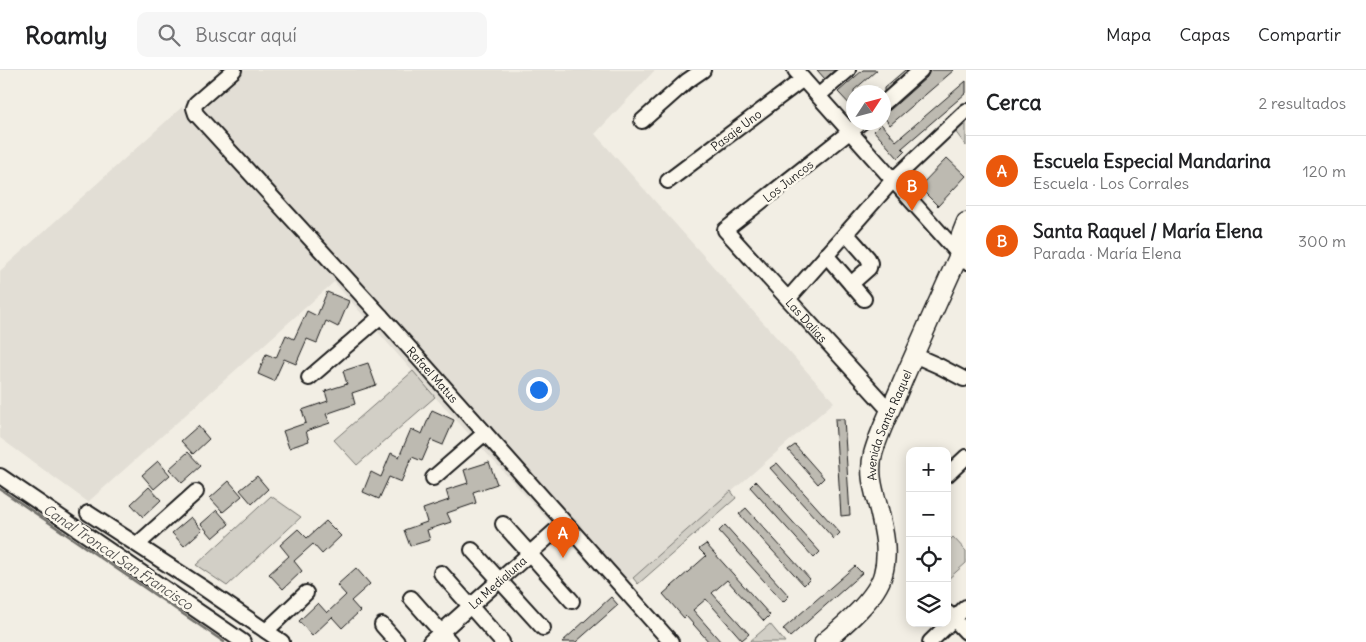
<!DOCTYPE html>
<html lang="es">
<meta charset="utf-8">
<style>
body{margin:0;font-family:Delius,sans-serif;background:#f6f6f6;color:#202124}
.controls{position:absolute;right:15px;bottom:15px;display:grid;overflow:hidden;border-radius:10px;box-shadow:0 2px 12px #0003}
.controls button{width:45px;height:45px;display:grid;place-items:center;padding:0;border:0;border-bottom:1px solid #e0e0e0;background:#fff;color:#202124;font:25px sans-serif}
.compass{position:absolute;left:846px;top:15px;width:45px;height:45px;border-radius:50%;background:#fff;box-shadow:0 2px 12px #0003;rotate:54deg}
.you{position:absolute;left:538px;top:319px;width:18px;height:18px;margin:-12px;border:4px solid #fff;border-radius:50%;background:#1a73e8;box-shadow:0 0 0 8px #1a73e833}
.badge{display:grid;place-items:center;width:32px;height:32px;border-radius:50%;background:#ea580c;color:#fff;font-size:16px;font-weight:700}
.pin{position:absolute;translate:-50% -41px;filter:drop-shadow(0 1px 2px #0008)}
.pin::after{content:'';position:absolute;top:26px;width:18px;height:15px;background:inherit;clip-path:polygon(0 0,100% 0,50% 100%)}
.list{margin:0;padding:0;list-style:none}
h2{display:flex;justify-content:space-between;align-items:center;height:65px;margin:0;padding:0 20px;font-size:21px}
h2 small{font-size:16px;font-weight:400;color:#757577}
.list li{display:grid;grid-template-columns:32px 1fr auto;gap:15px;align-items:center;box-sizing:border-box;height:70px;padding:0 20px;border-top:1px solid #e0e0e0}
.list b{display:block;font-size:19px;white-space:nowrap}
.list p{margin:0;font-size:16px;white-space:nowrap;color:#757577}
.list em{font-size:16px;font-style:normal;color:#757577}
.icon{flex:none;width:28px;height:28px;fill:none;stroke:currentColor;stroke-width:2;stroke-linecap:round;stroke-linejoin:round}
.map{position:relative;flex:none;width:966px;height:572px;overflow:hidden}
header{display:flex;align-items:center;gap:30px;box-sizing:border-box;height:70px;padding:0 25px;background:#fff;border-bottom:1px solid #e0e0e0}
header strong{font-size:24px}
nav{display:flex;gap:28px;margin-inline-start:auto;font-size:18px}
.search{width:350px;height:45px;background:#f6f6f6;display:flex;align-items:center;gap:12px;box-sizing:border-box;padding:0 18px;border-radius:10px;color:#757577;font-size:19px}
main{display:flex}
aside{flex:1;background:#fff}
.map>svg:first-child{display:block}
</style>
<header>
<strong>Roamly</strong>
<div class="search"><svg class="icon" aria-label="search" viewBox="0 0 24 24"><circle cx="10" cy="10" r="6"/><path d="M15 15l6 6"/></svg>Buscar aquí</div>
<nav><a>Mapa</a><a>Capas</a><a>Compartir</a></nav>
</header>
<main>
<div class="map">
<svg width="966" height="572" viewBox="0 0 966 572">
<rect width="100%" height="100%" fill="#f2eee4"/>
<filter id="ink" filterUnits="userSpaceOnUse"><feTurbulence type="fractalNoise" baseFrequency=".02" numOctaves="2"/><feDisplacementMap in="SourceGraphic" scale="10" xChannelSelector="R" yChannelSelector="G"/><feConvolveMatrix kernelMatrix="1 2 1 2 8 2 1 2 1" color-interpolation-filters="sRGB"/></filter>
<g filter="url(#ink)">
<!-- built -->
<polygon fill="#e2ded5" points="243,0 655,0 595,64 834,332 633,508 614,522 435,327 334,212 88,432 0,368 0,201 182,37 190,47"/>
<!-- green -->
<g fill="#d2cfc6" stroke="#777671">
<polygon points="966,49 966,76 955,61"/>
<polygon points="413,301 435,327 357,395 334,370"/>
<polygon points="731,421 736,428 638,514 633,508"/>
<polygon points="271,426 301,447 227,516 196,495"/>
<polygon points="953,467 966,481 966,493 947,510 947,473"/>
<polygon points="770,554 785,572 749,572"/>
</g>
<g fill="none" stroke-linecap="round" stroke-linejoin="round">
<!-- stream -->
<polyline stroke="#716f6b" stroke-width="2.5" points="0,419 224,572"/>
</g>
<!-- building -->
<g fill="#bdbab1" stroke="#1c1c1c">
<polygon points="817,0 835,0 825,9"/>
<polygon points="863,0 877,0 854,20 854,39 838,22"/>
<polygon points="905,0 908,0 884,22 884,18"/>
<polygon points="930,0 954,0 890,55 884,47 884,42 890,40 927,7"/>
<polygon points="966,11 966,23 902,78 905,81 898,88 874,61 881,54 896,71"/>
<polygon points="947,88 966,106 938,136 919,117"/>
<polygon points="327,222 349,231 338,257 326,251 317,273 307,269 296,294 284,289 274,311 258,304 266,284 276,288 286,265 294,269 307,241 317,246"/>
<polygon points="368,293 376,315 352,323 355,334 326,344 330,353 306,361 309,371 289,378 283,361 306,353 302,340 328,331 325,321 347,314 343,301"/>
<polygon points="432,340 454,350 443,375 431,370 422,391 412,387 401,412 389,407 379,429 363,422 371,402 381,407 391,383 399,387 411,359 422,364"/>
<polygon points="835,349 844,349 850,445 841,446"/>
<polygon points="198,356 209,369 193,384 181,371"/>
<polygon points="795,375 824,408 818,414 788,380"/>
<polygon points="188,382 201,396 182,413 169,399"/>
<polygon points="158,391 170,405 154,419 142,405"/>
<polygon points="489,392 497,414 473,422 476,433 447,443 451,452 427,460 430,470 410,476 404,460 427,452 423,439 449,430 446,420 468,413 464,400"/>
<polygon points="777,393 840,463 834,469 770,398"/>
<polygon points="257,406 268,419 252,434 240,420"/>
<polygon points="229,411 242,426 223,442 210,428"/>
<polygon points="756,411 820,482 814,488 750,417"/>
<polygon points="149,417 161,430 143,447 131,434"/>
<polygon points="746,438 810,509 804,515 739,444"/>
<polygon points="217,440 229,454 213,468 201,454"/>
<polygon points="191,447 202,460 184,476 172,463"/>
<polygon points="326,451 341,466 322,484 313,474 294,491 302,501 283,519 269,504 289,486 280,475 298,459 307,468"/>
<polygon points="725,455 789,526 783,532 719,461"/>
<polygon points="706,474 770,545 764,551 727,510 712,523 749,564 742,570 706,529 693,540 721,572 709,572 686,546 684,548 663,524 706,486 699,479"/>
<polygon points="855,496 862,503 790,567 783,559"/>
<polygon points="356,498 370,514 351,531 360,541 342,558 332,547 312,566 299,551 318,533 327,543 346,525 337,515"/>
<polygon points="611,527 618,535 576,572 562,572"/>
</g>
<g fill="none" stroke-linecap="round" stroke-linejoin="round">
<!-- minor casing -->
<g stroke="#1c1c1c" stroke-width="18">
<g id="minor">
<path id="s1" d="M234,0L196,33L194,38L196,44L381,246L671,572"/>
<polyline points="795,0 966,192"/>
<polyline points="818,26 848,0"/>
<polyline points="884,33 921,0"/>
<polyline points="642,51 687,11 703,0"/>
<path id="s2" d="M862,52L725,160L890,341"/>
<path id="s3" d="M668,111L803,9"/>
<polyline points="846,163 868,188 870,193 869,198 851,214"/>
<polyline points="826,185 864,229"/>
<polyline points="788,229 893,110 966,41"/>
<polyline points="914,285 939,296 964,309"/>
<polyline points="309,308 381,246"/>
<polyline points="947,405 966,387"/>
<polyline points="0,406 243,572"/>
<polyline points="433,408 485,363"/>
<polyline points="88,443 202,517 282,572"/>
<polyline points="503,454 572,531"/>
<polyline points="138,474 196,422"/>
<polyline points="472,480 543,558"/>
<polyline points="441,503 502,572"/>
<polyline points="411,528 450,572"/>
<polyline points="948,543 966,562"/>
<polyline points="382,555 397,572"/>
<polyline points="266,561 306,523"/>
<path id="s4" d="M430,572L564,453"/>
<polyline points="930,572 966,537"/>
</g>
</g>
<!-- major casing -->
<g stroke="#1c1c1c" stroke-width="21">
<g id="major">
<path id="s5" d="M824,572C843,556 877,528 883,504C889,483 884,461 879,440C874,421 868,404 873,384C879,362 890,341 899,320C918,275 939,230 959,185C956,173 962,163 966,152"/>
</g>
</g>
<!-- minor -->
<use href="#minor" stroke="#fbf7ec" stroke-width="14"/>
<!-- major -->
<use href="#major" stroke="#fbf7ec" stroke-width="18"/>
</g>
</g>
<g text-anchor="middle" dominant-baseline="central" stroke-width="5" stroke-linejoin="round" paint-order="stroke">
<!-- street labels -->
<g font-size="12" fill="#1c1c1c" stroke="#fbf7ec">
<text stroke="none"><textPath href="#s3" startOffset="85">Pasaje Uno</textPath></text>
<text transform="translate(788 111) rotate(-38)">Los Juncos</text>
<text stroke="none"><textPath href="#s2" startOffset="296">Las Dalias</textPath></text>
<text stroke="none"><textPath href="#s1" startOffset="414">Rafael Matus</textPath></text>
<text stroke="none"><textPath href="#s5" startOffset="245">Avenida Santa Raquel</textPath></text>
<text stroke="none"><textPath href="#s4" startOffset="90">La Medialuna</textPath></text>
</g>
<!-- water labels -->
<g font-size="14" font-style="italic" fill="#545351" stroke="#fbf7ec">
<text transform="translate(118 487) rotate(34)">Canal Troncal San Francisco</text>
</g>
</g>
</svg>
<div class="controls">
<button>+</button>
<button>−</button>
<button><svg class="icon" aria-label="locate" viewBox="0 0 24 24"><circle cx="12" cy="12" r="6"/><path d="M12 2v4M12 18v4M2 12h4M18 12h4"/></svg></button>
<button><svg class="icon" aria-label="layers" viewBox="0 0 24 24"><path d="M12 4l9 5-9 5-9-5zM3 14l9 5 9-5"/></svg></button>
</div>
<svg class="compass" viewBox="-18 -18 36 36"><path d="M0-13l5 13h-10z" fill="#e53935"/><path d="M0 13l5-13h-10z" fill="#757577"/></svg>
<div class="you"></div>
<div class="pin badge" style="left:563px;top:488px">A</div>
<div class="pin badge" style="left:912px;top:141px">B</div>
</div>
<aside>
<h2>Cerca<small>2 resultados</small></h2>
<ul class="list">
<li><span class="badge">A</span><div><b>Escuela Especial Mandarina</b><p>Escuela · Los Corrales</p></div><em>120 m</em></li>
<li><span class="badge">B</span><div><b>Santa Raquel / María Elena</b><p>Parada · María Elena</p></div><em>300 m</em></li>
</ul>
</aside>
</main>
